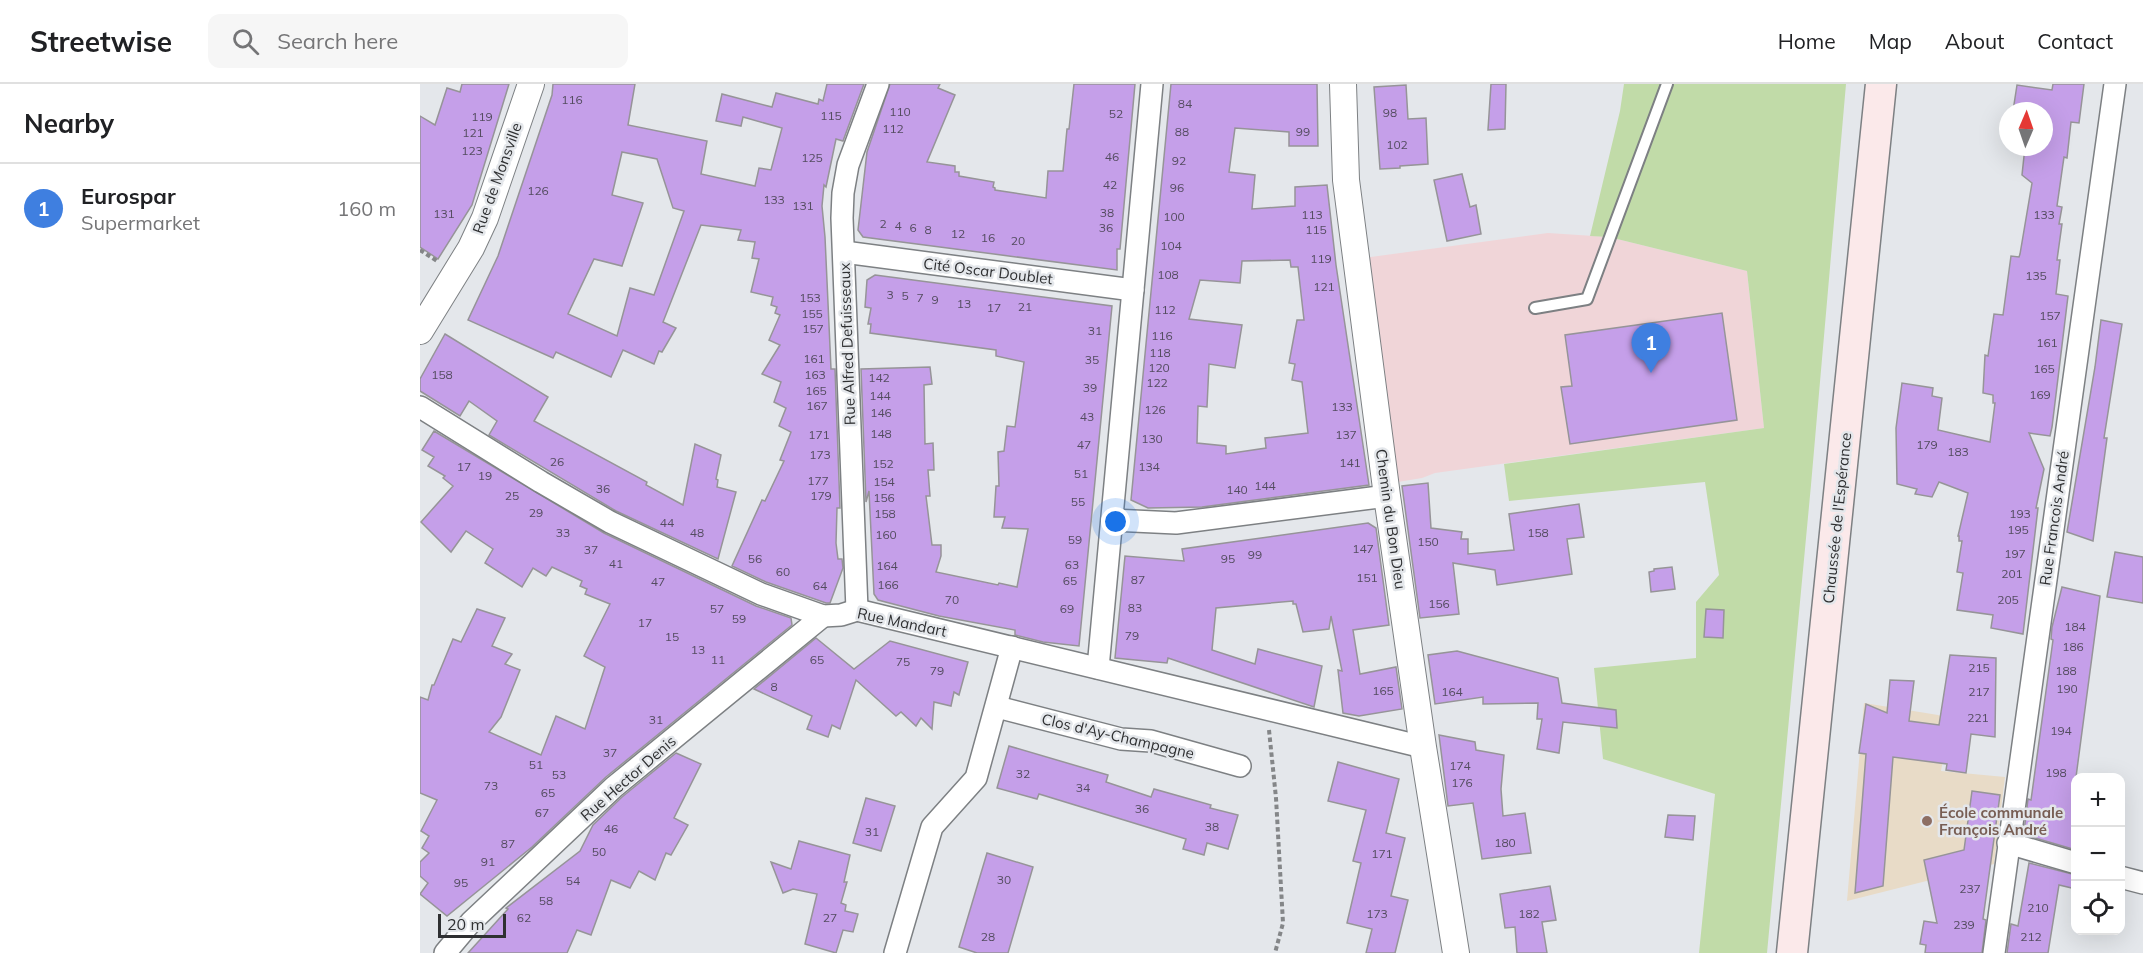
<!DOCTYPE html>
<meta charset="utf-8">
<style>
body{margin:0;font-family:Mulish,sans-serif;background:#f6f6f6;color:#202124}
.controls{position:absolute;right:18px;bottom:18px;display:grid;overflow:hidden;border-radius:12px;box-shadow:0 6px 24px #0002}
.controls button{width:54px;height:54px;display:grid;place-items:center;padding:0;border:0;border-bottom:2px solid #e0e0e0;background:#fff;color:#202124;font:30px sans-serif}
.compass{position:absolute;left:1579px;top:18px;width:54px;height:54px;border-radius:50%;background:#fff;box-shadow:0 6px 24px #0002;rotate:2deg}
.scale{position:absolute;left:18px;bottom:15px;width:68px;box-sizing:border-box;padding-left:6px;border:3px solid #2f3032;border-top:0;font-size:16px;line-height:21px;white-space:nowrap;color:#2f3032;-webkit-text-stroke:4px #e4e7eb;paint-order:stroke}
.you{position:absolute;left:696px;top:438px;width:21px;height:21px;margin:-15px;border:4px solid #fff;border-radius:50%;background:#1a73e8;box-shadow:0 0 0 9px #1a73e833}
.badge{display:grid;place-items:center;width:39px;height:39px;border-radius:50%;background:#6a5b28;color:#fff;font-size:20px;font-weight:700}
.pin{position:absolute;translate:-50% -50px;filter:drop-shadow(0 2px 3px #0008)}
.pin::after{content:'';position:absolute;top:32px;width:21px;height:18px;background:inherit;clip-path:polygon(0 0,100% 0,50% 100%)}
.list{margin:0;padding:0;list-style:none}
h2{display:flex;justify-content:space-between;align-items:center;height:78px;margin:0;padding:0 24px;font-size:26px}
h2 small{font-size:20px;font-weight:400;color:#757577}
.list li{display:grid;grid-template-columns:39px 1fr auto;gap:18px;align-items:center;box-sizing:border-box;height:90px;padding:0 24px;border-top:2px solid #e0e0e0}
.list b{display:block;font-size:22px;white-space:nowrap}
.list p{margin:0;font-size:20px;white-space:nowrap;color:#757577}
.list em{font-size:20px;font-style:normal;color:#757577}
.icon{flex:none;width:33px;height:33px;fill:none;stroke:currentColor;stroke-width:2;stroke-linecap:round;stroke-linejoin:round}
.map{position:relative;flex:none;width:1723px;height:869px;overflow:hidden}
header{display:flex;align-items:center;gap:36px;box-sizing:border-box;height:84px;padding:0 30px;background:#fff;border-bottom:2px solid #e0e0e0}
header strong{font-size:28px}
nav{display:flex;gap:33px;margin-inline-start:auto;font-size:21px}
.search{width:420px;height:54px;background:#f6f6f6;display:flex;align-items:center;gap:15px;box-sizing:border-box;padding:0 21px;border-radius:12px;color:#757577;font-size:22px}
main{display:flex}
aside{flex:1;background:#fff}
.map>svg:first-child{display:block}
</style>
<header>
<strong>Streetwise</strong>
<div class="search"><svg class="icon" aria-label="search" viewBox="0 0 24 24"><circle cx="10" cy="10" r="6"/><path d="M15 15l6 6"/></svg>Search here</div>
<nav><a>Home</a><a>Map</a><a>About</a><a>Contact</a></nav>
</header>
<main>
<aside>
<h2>Nearby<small></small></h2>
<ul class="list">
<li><span class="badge" style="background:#3f7fe0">1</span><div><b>Eurospar</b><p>Supermarket</p></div><em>160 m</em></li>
</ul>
</aside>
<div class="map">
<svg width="1723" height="869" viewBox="0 0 1723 869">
<rect width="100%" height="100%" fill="#e4e7eb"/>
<!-- commercial -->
<polygon fill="#f0d5d8" points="1128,149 1189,153 1327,187 1344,344 1015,389 1002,394 966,400 936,175"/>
<!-- education -->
<polygon fill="#e8dbc7" points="1444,619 1518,631 1530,636 1521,687 1585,693 1574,780 1427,817"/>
<!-- green -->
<polygon fill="#c1dba8" points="1204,0 1426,0 1391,401 1347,869 1279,869 1295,710 1183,675 1174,584 1276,574 1276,518 1299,491 1285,398 1089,417 1084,380 1344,344 1327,187 1189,153 1170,152 1200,27"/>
<!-- building -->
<g fill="#c59fe9" stroke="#969498" stroke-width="1.5" fill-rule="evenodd">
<polygon points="42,0 89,0 52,121 18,175 0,163 0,32 15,41 27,4 40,8"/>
<path d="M133,0H215L208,41L287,57L281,90L335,102L339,84L351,86L362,44L323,33L321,42L296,37L302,10L352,23L356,9L398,20L399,15L403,17L407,0H444L423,57L416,55L406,103L404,101L402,122L405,153L411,285H415L420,424H417L416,459L418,475H422L423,484L410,519H406L346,498L312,482L342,416L345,417L364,377L360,376L371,348L359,342L366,324L354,318L361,298L342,290L360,261L349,256L360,231L355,229L357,223L351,221L353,213L331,208L339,175L332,174L335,158L318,156L321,146L281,141L243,238L256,244L242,268L239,267L234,280L203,266L191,293L136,268L133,274L48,236L78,172L132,11ZM202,68L237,75L253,124L264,127L234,211L210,204L197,252L148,230L174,175L202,182L223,119L192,111Z"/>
<polygon points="470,0 520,0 518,4 535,11 507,78 535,82 535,88 539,88 539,92 574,98 573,103 575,104 575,106 626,114 628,87 643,87 647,45 649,45 654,0 715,0 700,165 697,165 697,186 443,153 438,146 447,68"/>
<path d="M751,0H897L898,62H869V48L815,44L809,88L835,91L832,125L875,122V103L907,101L916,181L949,401L782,423L728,424L711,416ZM870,176L871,183H878L884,236H877L869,279L875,280L872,296L882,298L888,349L845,354L846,364L806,370V362L777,359L778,322L787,323L789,280L815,284L822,241L769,235L780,196L820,199L822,177Z"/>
<polygon points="1071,0 1086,0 1085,45 1068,46"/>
<polygon points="1633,0 1664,0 1659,39 1651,38 1647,74 1644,73 1637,122 1642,123 1639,140 1642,140 1637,176 1640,176 1636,210 1648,212 1632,343 1630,352 1609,349 1624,385 1616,424 1618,424 1603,550 1571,544 1573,531 1537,526 1543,489 1537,488 1542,457 1539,457 1539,452 1538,452 1548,409 1519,398 1512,413 1495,410 1497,405 1477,400 1476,344 1482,299 1513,304 1512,312 1522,314 1518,346 1570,358 1575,319 1573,319 1573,311 1563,309 1565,271 1568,272 1574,230 1583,231 1591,172 1599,173 1600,170 1612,99 1602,91 1605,63 1624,63 1624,27 1593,27 1597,1 1632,6"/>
<polygon points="986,1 988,35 1006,34 1008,80 980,82 980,84 960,85 954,3"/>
<polygon points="1042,90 1050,123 1056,121 1061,150 1027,157 1014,96"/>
<polygon points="455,191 692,222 659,562 623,558 595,551 595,546 519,532 458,516 454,510 449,407 446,418 441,285 510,283 512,300 504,301 505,360 513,359 514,386 508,386 510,412 506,412 512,461 521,461 521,472 516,488 578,501 579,499 597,503 608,445 582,444 585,433 574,433 576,402 579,402 578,368 584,367 587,342 595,343 604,278 576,272 576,266 450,249 451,240 448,240 451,224 445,223 447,196"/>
<polygon points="1302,229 1317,336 1150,360 1141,303 1152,302 1145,251"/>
<polygon points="1681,236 1702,240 1684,354 1687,354 1673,457 1647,448 1675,283"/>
<polygon points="25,250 128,313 114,337 227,398 226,401 263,421 275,360 301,371 296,395 298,396 297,403 316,408 298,475 196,427 69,351 77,337 49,317 40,332 0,307 0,295"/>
<polygon points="14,347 184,449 336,522 371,534 372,541 186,693 112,763 27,832 0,810 8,799 0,792 0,778 9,769 2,764 9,752 1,747 17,716 0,709 0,613 8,616 12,601 14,601 33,555 41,558 57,525 85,534 72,562 92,570 85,580 100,586 81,633 69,648 121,671 136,632 165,645 185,583 164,572 190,520 165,510 167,505 160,502 162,497 132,483 126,492 113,484 102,503 65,479 73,465 46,447 31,468 1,438 33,402 23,394 25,392 8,382 14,373 2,366"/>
<polygon points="1008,399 1011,444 1042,448 1041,455 1048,455 1048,470 1094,466 1089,430 1159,420 1164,453 1147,455 1152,490 1077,501 1075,486 1033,479 1039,530 1000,534 982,402"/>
<polygon points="948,439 956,444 969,541 933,546 940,590 976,583 982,625 939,632 923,629 918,586 922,587 911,532 909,545 883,548 876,520 873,520 873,517 796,524 792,566 835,580 838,565 902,582 894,623 748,574 747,579 695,574 705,472 764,477 762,465"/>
<polygon points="1695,468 1723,473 1723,519 1687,513"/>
<polygon points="1252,483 1255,505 1231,508 1229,488 1234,487 1234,485"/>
<polygon points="1642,503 1680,512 1656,693 1656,766 1605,751 1604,748 1608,715 1611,716 1633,556 1631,555 1632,543"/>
<polygon points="1286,525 1304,526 1303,554 1284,553"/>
<polygon points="396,554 434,585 470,557 548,578 539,611 534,608 531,622 514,618 512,645 501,634 496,642 481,628 476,632 436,596 420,645 412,641 408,653 387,645 392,632 334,605"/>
<polygon points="1037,567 1138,594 1142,619 1196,626 1197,644 1143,638 1139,669 1117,665 1122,635 1117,635 1118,619 1063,620 1063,613 1015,620 1008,571"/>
<polygon points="1530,571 1576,574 1575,653 1551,650 1546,689 1526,686 1527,680 1473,673 1463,802 1435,809 1446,670 1439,669 1446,620 1467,629 1470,596 1494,597 1489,637 1519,641"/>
<polygon points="1019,651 1055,658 1056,666 1084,671 1081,705 1083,732 1105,729 1111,769 1062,775 1053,719 1028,722"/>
<polygon points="589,662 688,691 686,698 731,713 734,705 791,721 790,724 818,731 808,765 787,759 784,771 763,765 766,755 619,710 617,715 577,704"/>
<polygon points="256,669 281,680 254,734 268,741 251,771 246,769 235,796 219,787 210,804 191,796 171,851 157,846 147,869 48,869 88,825 86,824 160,767 173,741 202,713"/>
<polygon points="918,678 979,695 966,749 985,754 971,812 988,816 975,869 946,869 952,845 927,839 941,779 933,777 946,726 908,717"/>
<polygon points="1552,707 1580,711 1563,835 1566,836 1562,869 1505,869 1506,861 1500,860 1504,837 1517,839 1504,776 1544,766"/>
<polygon points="446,714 475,722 461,767 433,759"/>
<polygon points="1248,731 1275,732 1273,756 1245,753"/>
<polygon points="379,757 430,771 424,798 427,798 421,819 426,821 425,827 438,830 433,848 423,846 416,869 385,860 397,810 373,805 363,809 351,778 371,785"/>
<polygon points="567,769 613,783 588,869 557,869 539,863"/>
<polygon points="1609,779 1656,791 1656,805 1639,801 1628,869 1587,869 1591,840 1598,842"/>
<polygon points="1130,802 1136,836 1122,838 1127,869 1097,869 1095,843 1085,844 1080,810"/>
</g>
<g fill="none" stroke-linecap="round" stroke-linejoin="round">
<!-- service casing -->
<g stroke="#7d8083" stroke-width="14">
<polyline id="service" points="1115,224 1167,215 1247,0"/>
</g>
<!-- minor casing -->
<g stroke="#7d8083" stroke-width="24">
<g id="minor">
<polyline points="424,168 713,206"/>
<polyline points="0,323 121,398 190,438 341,510 403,532 421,531 437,526 1003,663"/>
<polyline points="692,436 756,439 967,412"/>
<polyline points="437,526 422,134 423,109 428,81 458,0"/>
<polyline points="678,584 732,0"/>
<polyline points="577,623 701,655 731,657 820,682"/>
<polyline points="1588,759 1656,779"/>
<polyline points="1700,793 1723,799"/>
<polyline points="25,869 51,838 194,703 403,532"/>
<polyline points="475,869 512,743 556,694 592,563"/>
<polyline points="1574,869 1695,0"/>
</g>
</g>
<!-- tertiary casing -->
<g stroke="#7d8083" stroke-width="28">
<g id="tertiary">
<polyline points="923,0 926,96 967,412 1003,663 1036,869"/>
<polyline points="0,247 51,164 65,134 111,0"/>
</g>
</g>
<!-- secondary casing -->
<g stroke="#7d8083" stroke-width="33">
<polyline id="secondary" points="1372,869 1461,0"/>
</g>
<!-- path -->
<g stroke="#848688" stroke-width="4" stroke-dasharray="4.5 3" stroke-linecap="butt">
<polyline points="0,166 17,177"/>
<polyline points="849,646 856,714 863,839 855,869"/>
</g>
<!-- service -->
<use href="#service" stroke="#fff" stroke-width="10"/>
<!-- minor -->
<use href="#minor" stroke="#fff" stroke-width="21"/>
<!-- tertiary -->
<use href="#tertiary" stroke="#fff" stroke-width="26"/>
<!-- secondary -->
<use href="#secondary" stroke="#fbe9ea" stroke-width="30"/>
</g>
<!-- markers -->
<circle fill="#8d6e63" stroke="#e4e7eb" stroke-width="2" cx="1507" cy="737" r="6"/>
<g text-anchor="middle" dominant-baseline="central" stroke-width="5" stroke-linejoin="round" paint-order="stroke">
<!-- number labels -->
<g font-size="12" fill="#544c60">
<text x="152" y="15">116</text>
<text x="765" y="19">84</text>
<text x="480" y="27">110</text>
<text x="970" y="28">98</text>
<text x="696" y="29">52</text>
<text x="411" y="31">115</text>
<text x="62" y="32">119</text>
<text x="473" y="44">112</text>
<text x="762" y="47">88</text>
<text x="883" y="47">99</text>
<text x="53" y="48">121</text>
<text x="977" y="60">102</text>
<text x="52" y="66">123</text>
<text x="692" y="72">46</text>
<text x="392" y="73">125</text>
<text x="759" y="76">92</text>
<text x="690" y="100">42</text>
<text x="757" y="103">96</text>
<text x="118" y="106">126</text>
<text x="354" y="115">133</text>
<text x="383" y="121">131</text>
<text x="687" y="128">38</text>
<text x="24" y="129">131</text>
<text x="892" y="130">113</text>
<text x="1624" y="130">133</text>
<text x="754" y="132">100</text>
<text x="463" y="139">2</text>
<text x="478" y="141">4</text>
<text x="493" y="143">6</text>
<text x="686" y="143">36</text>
<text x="508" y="145">8</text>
<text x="896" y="145">115</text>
<text x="538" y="149">12</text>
<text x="568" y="153">16</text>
<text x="598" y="156">20</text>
<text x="751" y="161">104</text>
<text x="901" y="174">119</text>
<text x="748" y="190">108</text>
<text x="1616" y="191">135</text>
<text x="904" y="202">121</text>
<text x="470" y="210">3</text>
<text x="485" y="211">5</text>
<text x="390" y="213">153</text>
<text x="500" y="213">7</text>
<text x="515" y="215">9</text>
<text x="544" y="219">13</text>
<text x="605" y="222">21</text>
<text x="574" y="223">17</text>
<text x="745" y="225">112</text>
<text x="392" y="229">155</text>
<text x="1630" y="231">157</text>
<text x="393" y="244">157</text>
<text x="675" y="246">31</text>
<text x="742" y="251">116</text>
<text x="1627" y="258">161</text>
<text x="740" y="268">118</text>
<text x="394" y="274">161</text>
<text x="672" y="275">35</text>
<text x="739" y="283">120</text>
<text x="1624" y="284">165</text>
<text x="22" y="290">158</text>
<text x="395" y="290">163</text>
<text x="459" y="293">142</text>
<text x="737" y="298">122</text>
<text x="670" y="303">39</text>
<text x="396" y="306">165</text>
<text x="1620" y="310">169</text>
<text x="460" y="311">144</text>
<text x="397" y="321">167</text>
<text x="922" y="322">133</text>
<text x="735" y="325">126</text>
<text x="461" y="328">146</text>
<text x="667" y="332">43</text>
<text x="461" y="349">148</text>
<text x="399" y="350">171</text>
<text x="926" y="350">137</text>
<text x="732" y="354">130</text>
<text x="664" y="360">47</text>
<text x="1507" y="360">179</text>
<text x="1538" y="367">183</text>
<text x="400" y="370">173</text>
<text x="137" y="377">26</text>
<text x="930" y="378">141</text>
<text x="463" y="379">152</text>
<text x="44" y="382">17</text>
<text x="729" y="382">134</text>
<text x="661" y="389">51</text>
<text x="65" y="391">19</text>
<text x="398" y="396">177</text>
<text x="464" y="397">154</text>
<text x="845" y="401">144</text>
<text x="183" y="404">36</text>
<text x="817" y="405">140</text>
<text x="92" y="411">25</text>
<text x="401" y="411">179</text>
<text x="464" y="413">156</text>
<text x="658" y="417">55</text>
<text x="116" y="428">29</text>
<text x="465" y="429">158</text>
<text x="1600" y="429">193</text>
<text x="247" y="438">44</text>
<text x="1598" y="445">195</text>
<text x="143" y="448">33</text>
<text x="277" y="448">48</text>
<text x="1118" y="448">158</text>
<text x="466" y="450">160</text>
<text x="655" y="455">59</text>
<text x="1008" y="457">150</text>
<text x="943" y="464">147</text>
<text x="171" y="465">37</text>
<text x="1595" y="469">197</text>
<text x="835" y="470">99</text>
<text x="335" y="474">56</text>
<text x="808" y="474">95</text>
<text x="196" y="479">41</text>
<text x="652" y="480">63</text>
<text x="467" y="481">164</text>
<text x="363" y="487">60</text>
<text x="1592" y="489">201</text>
<text x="947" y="493">151</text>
<text x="718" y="495">87</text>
<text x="650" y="496">65</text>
<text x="238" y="497">47</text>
<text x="468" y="500">166</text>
<text x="400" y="501">64</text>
<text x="532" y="515">70</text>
<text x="1588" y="515">205</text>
<text x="1019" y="519">156</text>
<text x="715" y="523">83</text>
<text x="297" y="524">57</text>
<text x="647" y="524">69</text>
<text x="319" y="534">59</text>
<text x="225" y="538">17</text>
<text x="1655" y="542">184</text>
<text x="712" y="551">79</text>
<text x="252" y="552">15</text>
<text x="1653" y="562">186</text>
<text x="278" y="565">13</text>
<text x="298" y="575">11</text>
<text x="397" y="575">65</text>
<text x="483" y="577">75</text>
<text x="1559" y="583">215</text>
<text x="517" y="586">79</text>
<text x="1646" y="586">188</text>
<text x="354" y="602">8</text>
<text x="1647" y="604">190</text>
<text x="963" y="606">165</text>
<text x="1032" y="607">164</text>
<text x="1559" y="607">217</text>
<text x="1558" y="633">221</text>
<text x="236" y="635">31</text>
<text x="1641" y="646">194</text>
<text x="190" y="668">37</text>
<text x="116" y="680">51</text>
<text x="1040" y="681">174</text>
<text x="1636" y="688">198</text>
<text x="603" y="689">32</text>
<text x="139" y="690">53</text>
<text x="1042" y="698">176</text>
<text x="71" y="701">73</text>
<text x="663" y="703">34</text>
<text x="128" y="708">65</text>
<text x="722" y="724">36</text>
<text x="122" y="728">67</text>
<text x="792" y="742">38</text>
<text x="191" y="744">46</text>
<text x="452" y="747">31</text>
<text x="1085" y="758">180</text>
<text x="88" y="759">87</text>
<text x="179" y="767">50</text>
<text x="962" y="769">171</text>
<text x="68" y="777">91</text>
<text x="584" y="795">30</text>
<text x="153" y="796">54</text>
<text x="41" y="798">95</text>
<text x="1550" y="804">237</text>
<text x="126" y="816">58</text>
<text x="1618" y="823">210</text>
<text x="957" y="829">173</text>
<text x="1109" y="829">182</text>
<text x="104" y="833">62</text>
<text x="410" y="833">27</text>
<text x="1544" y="840">239</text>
<text x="568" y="852">28</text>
<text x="1611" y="852">212</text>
</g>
<!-- street labels -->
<g font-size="15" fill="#2f3032" stroke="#e4e7eb">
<text transform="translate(77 94) rotate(-70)">Rue de Monsville</text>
<text transform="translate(568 187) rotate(7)">Cité Oscar Doublet</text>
<text transform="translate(427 260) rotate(-92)">Rue Alfred Defuisseaux</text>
<text transform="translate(1417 434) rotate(-84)">Chaussée de l'Espérance</text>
<text transform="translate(1634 434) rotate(-82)">Rue Francois André</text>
<text transform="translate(971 435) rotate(82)">Chemin du Bon Dieu</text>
<text transform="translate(482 538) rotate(12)">Rue Mandart</text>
<text transform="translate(698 652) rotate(13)">Clos d'Ay-Champagne</text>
<text transform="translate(208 694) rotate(-41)">Rue Hector Denis</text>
</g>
<!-- education labels -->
<g font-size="15" font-weight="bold" fill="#785e54" stroke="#e4e7eb" text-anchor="start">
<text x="1519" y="728">École communale<tspan x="1519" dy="17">François André</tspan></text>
</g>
</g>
</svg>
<div class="controls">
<button>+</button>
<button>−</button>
<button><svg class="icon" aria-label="locate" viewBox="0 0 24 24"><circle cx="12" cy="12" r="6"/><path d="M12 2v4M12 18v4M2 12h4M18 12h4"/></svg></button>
</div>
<svg class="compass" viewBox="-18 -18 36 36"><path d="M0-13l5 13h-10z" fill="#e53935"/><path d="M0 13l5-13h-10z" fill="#757577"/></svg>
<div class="scale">20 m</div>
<div class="you"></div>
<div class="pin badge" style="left:1231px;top:289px;background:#3f7fe0">1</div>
</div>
</main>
